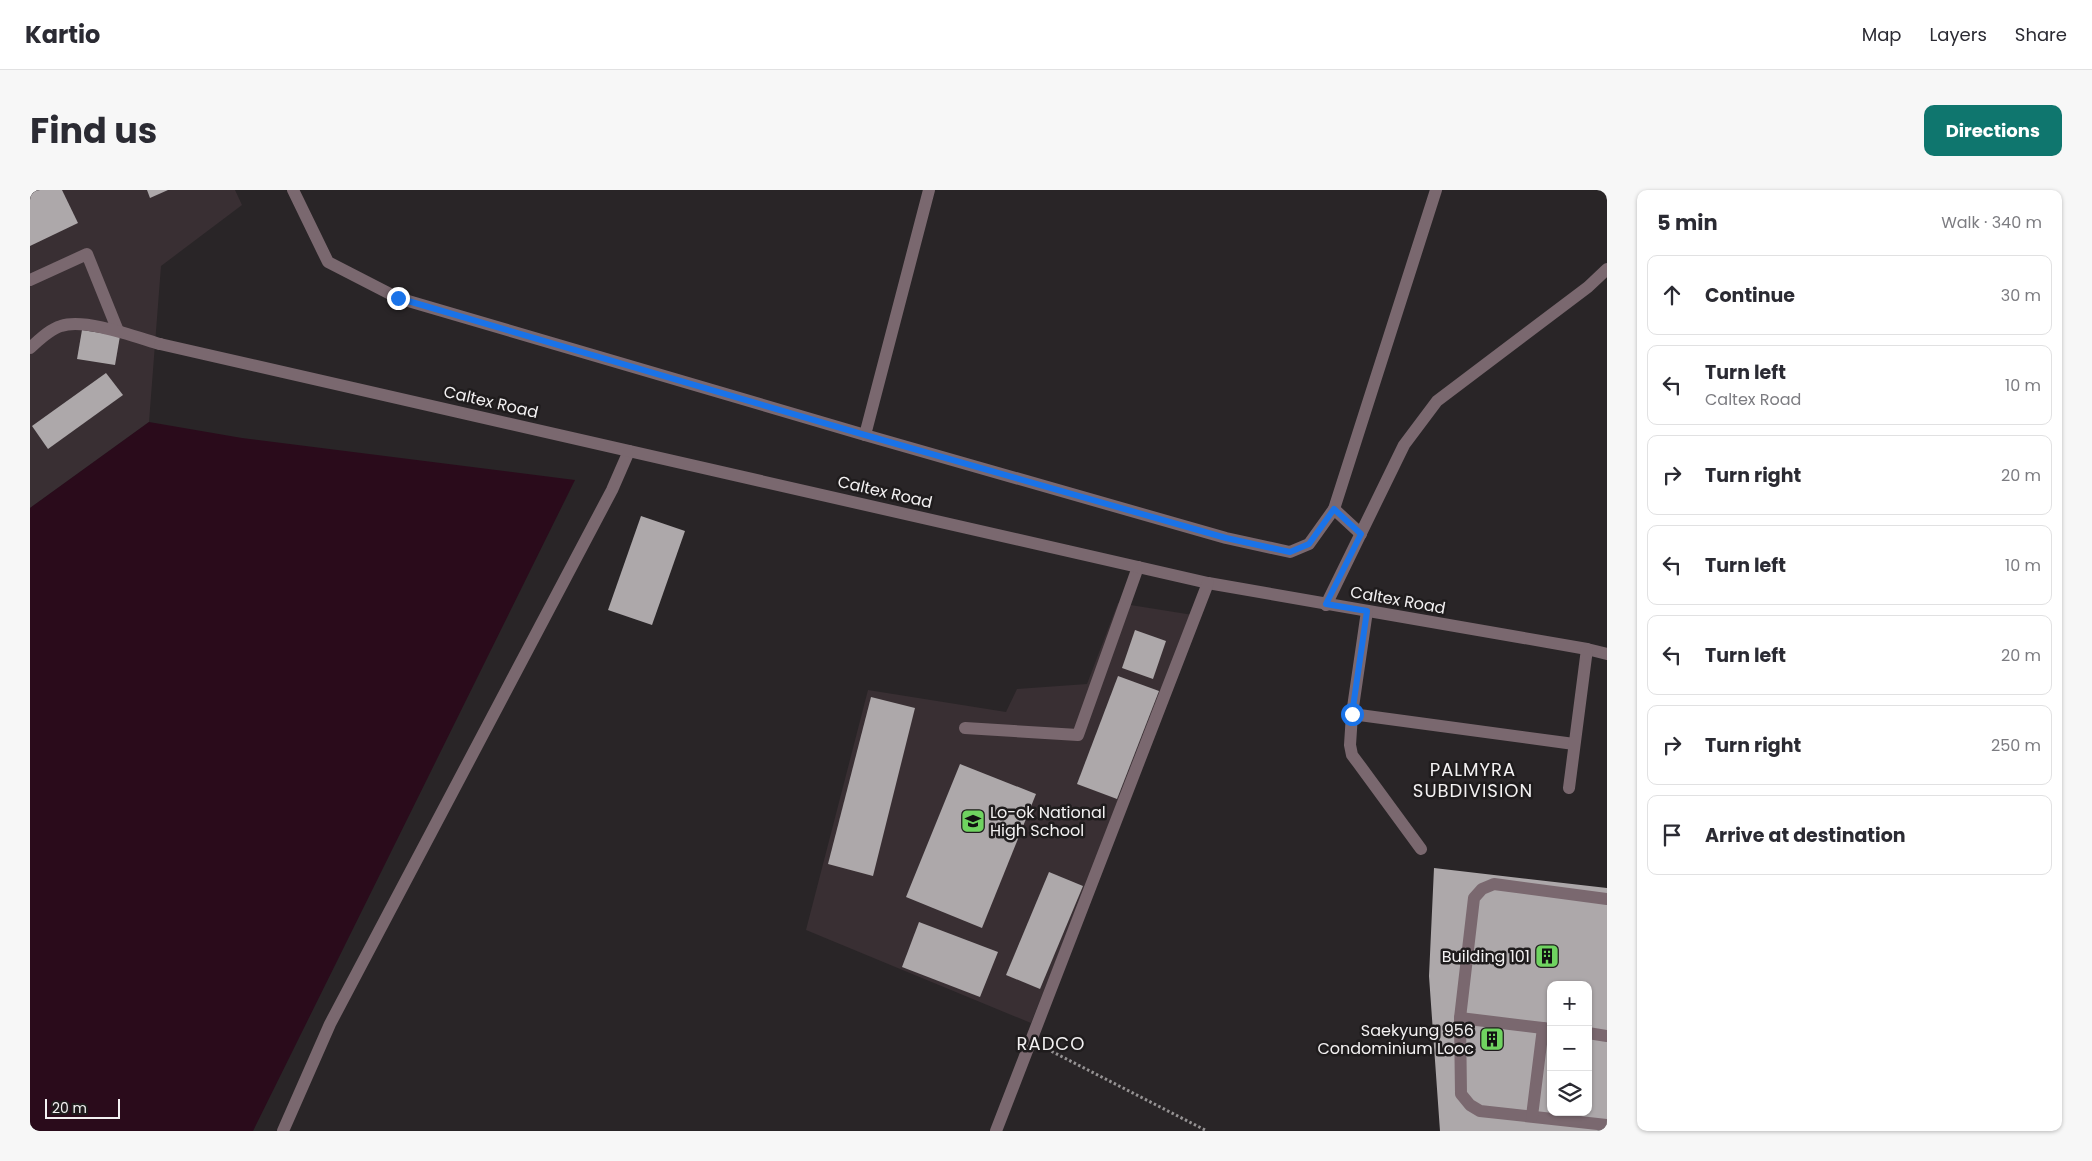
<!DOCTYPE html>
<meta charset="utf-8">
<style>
body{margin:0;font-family:Poppins,sans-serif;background:#f7f7f7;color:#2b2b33}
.controls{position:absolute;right:15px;bottom:15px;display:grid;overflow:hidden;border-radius:10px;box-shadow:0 1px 4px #0004}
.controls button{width:45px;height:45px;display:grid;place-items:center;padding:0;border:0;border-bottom:1px solid #e1e1e2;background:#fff;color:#2b2b33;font:25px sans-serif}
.scale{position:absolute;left:15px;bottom:12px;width:75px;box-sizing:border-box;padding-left:5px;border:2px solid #f3f1f2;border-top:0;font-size:14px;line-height:18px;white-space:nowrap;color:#f3f1f2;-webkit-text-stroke:4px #1f1c1d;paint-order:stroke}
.stop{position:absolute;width:15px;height:15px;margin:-11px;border:4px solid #1a73e8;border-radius:50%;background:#fff}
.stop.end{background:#1a73e8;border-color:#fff;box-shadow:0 1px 5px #0008}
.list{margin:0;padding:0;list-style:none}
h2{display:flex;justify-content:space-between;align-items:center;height:65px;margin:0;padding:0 20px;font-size:21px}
h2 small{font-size:16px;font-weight:400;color:#7c7c81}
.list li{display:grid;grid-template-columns:32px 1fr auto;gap:15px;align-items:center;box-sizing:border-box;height:80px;margin:0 10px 10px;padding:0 10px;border:1px solid #e1e1e2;border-radius:10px}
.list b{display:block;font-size:19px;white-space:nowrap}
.list p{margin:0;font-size:16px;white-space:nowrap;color:#7c7c81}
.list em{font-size:16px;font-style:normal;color:#7c7c81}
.icon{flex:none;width:28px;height:28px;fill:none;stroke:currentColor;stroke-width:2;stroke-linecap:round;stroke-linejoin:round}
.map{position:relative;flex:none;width:1577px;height:941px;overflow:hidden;border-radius:10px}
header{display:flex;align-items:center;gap:30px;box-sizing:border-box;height:70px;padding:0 25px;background:#fff;border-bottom:1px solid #e1e1e2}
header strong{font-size:24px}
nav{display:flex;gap:28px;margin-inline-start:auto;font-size:18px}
.intro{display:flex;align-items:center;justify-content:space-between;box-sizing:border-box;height:120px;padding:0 30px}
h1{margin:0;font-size:35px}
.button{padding:12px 22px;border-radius:10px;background:#0f766e;color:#fff;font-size:18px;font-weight:700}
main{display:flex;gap:30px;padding:0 30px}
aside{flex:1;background:#fff;border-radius:10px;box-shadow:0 1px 4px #0004}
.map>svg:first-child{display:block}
</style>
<header>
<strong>Kartio</strong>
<nav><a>Map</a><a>Layers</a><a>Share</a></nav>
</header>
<div class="intro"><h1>Find us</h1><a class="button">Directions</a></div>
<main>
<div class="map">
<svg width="1577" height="941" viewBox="0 0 1577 941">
<rect width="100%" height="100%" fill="#292527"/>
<!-- built -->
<g fill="#392f33">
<polygon points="0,0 205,0 212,15 131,76 119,232 0,318"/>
<polygon points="1088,413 1163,425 1001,833 776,740 838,500 976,522 987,499 1057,494"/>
</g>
<!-- water -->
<polygon fill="#2a0b1b" points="119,232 212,248 545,290 223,941 0,941 0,318"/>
<!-- building -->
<g fill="#ada8aa" fill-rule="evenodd">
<polygon points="0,0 32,0 48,33 0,56"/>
<polygon points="117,0 138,0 120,8"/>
<polygon points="52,140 90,146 85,175 47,169"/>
<polygon points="76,183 93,205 18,259 2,236"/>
<polygon points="611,326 655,341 622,435 578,420"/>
<polygon points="1105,440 1136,451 1123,489 1092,478"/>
<polygon points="1088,486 1129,501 1087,609 1047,594"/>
<polygon points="841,507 885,518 843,686 798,674"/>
<polygon points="930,574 1006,604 952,738 876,707"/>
<path d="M1404,678L1577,698V941H1410L1399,786ZM1521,795H1558V922H1521Z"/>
<polygon points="1019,682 1053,696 1010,799 976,785"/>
<polygon points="889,732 968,762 950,807 872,777"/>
</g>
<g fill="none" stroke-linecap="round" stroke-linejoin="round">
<!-- path -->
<polyline stroke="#959293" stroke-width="3" stroke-dasharray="2.5 2.5" stroke-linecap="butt" points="1017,859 1177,941"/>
<!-- service -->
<g stroke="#7a686f" stroke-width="12">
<polyline points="263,0 298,72 368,108 835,245"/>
<polyline points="899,0 835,245 1196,348 1260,362 1279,354 1304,319"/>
<polyline points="0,90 57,64 88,141"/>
<path d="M0,158C9,150 20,139 31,136C55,128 106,147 130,154"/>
<polyline points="1331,344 1304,319 1406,0"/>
<polyline points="1296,415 1374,255 1407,211 1558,97 1577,79"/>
<polyline points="935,538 1048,545 1108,377"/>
<polyline points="253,941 300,834 582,300 599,261"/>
</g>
<!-- minor -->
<g stroke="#7a686f" stroke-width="12">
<polyline points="130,154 1178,393 1557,459 1577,464"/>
<polyline points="1337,421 1322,524 1320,555 1322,565 1328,573 1391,659"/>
<polyline points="1322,524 1544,554"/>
<polyline points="1539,598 1557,459"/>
<polyline points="1577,709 1464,694 1452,699 1444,708 1430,828 1431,904 1440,915 1450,921 1577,935"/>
<polyline points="1430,828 1521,839"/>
<polyline points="1558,843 1577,846"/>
<polyline points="1502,926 1513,838"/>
<polyline points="966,941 1178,393"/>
</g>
</g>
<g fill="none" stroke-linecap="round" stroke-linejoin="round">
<!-- route -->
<polyline stroke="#1a73e8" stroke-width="6" points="368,108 835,245 1196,348 1260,362 1279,354 1304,319 1331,344 1296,414 1337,421 1322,524"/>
</g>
<!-- icons -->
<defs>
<g id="school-square" transform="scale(1.25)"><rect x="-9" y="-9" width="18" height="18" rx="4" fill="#6fd360" stroke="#1f1c1d"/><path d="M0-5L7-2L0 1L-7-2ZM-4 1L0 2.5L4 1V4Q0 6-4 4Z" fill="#111"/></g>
<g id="building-square" transform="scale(1.25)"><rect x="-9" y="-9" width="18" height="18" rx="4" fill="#6fd360" stroke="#1f1c1d"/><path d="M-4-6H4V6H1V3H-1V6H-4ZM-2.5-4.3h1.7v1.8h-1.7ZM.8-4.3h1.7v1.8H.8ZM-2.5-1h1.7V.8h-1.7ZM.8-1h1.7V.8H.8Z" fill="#111"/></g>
</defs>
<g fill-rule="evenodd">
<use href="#school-square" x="943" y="631"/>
<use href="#building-square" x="1517" y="766"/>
<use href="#building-square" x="1462" y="849"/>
</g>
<g text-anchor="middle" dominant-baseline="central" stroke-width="5" stroke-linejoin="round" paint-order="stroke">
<!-- street labels -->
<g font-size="16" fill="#f3f1f2" stroke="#1f1c1d">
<text transform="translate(461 212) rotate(13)">Caltex Road</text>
<text transform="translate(855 302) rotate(13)">Caltex Road</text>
<text transform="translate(1368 410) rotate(10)">Caltex Road</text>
</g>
<!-- poi labels -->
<g font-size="16" fill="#f3f1f2" stroke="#1f1c1d" text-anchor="end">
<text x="960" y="622" text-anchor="start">Lo-ok National<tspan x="960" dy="18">High School</tspan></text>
<text x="1500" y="766">Building 101</text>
<text x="1444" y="840">Saekyung 956<tspan x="1444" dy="18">Condominium Looc</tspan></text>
</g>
<!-- neighbourhood labels -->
<g font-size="18" letter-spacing="1" fill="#f3f1f2" stroke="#1f1c1d">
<text x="1443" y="579">PALMYRA<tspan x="1443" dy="21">SUBDIVISION</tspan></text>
<text x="1021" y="853">RADCO</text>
</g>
</g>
</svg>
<div class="controls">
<button>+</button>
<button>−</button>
<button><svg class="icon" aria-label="layers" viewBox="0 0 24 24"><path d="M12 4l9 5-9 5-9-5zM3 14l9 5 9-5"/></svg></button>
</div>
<div class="scale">20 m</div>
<div class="stop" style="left:1322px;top:524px"></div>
<div class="stop end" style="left:368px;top:108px"></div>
</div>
<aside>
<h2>5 min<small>Walk · 340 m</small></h2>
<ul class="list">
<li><svg class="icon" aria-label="ahead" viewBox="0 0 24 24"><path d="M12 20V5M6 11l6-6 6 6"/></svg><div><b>Continue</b></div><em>30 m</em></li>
<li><svg class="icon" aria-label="left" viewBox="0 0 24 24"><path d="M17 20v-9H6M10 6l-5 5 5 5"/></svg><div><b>Turn left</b><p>Caltex Road</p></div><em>10 m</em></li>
<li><svg class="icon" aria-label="right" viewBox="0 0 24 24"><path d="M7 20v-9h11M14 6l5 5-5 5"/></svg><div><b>Turn right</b></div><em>20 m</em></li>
<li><svg class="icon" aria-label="left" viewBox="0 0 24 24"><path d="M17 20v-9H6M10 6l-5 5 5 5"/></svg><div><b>Turn left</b></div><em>10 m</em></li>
<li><svg class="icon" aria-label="left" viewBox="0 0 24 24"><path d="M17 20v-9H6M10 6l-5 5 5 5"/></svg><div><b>Turn left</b></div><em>20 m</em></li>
<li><svg class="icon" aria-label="right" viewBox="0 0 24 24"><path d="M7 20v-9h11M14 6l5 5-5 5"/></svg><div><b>Turn right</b></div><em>250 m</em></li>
<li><svg class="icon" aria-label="arrive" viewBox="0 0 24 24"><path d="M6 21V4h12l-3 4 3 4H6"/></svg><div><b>Arrive at destination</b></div></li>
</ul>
</aside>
</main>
